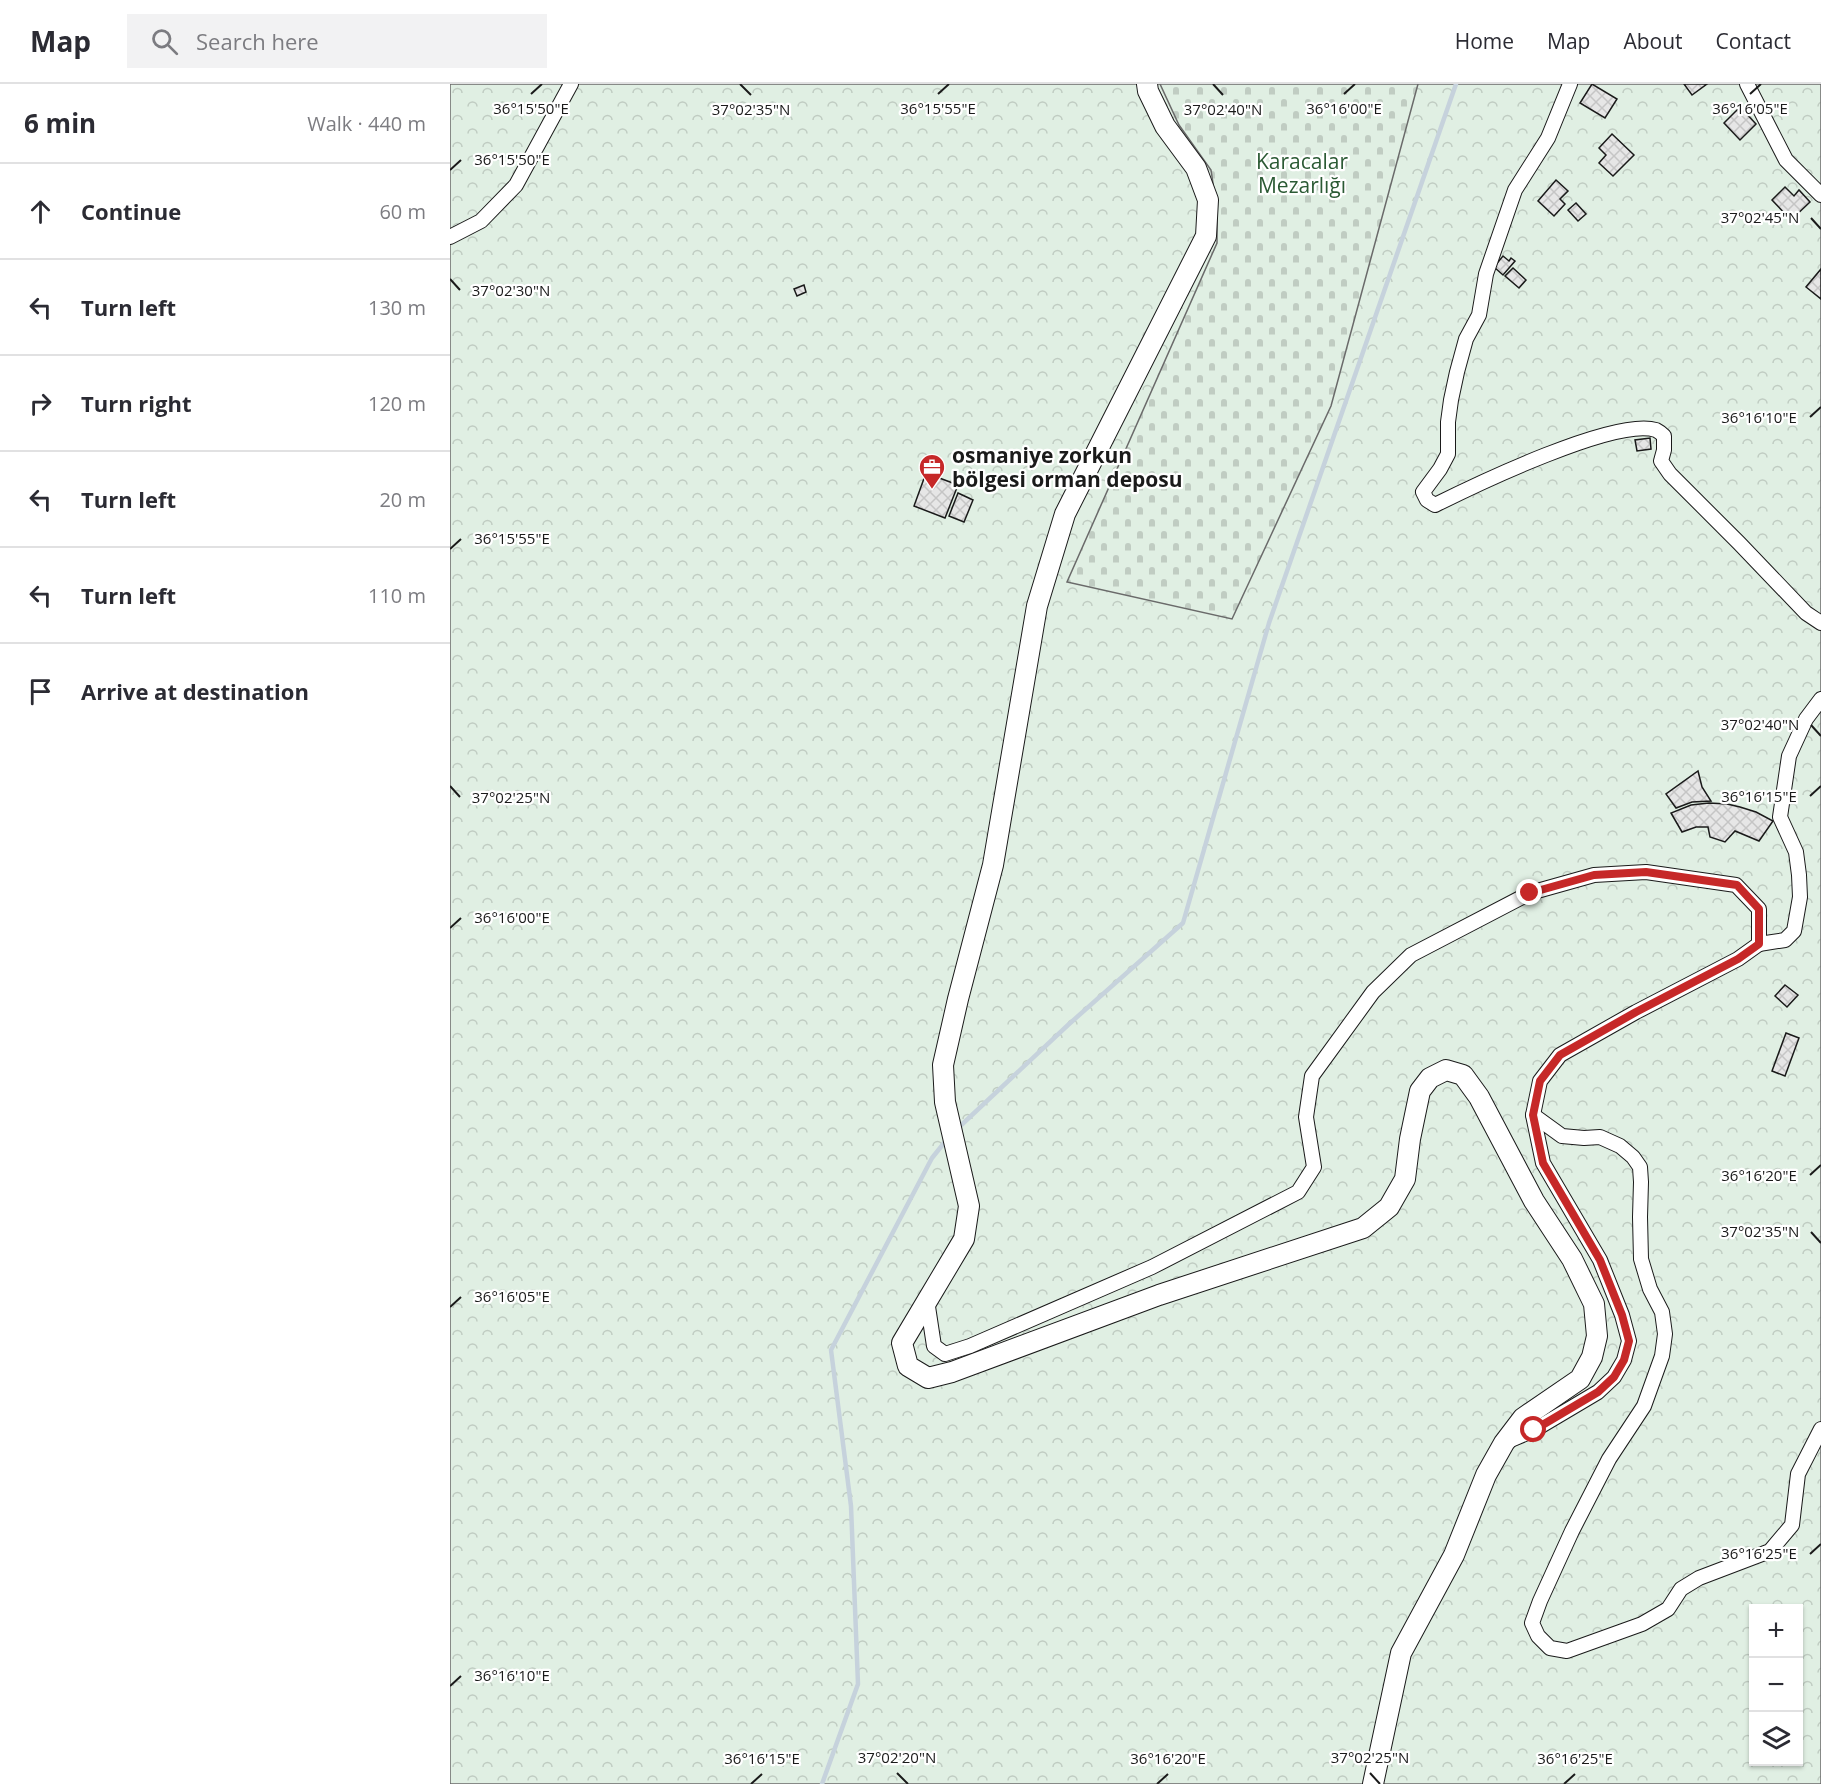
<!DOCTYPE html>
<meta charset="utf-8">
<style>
body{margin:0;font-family:"Open Sans",sans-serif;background:#f2f2f3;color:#2b2b33}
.controls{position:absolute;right:18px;bottom:18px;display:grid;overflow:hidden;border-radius:0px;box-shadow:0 2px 4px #0004}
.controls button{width:54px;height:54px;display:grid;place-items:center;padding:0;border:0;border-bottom:2px solid #e1e1e2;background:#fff;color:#2b2b33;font:30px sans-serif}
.stop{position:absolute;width:18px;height:18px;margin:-14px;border:4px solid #c62828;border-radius:50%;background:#fff}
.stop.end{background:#c62828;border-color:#fff;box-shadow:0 2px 6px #0008}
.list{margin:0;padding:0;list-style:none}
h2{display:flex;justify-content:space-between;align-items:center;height:78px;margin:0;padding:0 24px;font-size:26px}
h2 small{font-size:20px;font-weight:400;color:#7c7c81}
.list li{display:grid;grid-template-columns:39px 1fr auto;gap:18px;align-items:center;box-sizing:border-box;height:96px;padding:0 24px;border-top:2px solid #e1e1e2}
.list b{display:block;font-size:22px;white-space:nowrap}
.list em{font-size:20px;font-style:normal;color:#7c7c81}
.icon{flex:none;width:33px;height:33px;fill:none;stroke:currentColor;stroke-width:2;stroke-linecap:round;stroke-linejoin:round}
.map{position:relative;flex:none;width:1371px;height:1700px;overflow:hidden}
header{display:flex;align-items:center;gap:36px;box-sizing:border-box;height:84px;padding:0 30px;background:#fff;border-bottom:2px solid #e1e1e2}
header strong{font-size:28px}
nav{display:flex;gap:33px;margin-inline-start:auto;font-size:21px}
.search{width:420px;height:54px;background:#f2f2f3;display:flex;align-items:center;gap:15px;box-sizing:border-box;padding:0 21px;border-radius:0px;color:#7c7c81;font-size:22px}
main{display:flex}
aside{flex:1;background:#fff}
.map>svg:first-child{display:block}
</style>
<header>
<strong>Map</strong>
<div class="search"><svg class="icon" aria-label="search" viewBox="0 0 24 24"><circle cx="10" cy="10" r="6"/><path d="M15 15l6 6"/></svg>Search here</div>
<nav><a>Home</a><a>Map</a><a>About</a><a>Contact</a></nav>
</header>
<main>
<aside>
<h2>6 min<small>Walk · 440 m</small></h2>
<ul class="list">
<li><svg class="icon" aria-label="ahead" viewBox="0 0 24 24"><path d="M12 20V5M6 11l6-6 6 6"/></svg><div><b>Continue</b></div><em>60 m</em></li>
<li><svg class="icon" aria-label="left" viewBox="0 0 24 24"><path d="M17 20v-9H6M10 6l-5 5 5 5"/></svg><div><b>Turn left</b></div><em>130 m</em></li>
<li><svg class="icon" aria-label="right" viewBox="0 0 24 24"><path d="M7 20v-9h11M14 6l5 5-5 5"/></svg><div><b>Turn right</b></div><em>120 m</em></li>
<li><svg class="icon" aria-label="left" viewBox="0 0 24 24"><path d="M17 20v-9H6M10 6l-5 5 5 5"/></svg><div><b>Turn left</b></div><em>20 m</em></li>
<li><svg class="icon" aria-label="left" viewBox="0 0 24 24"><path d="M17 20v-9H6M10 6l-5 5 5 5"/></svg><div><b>Turn left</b></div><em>110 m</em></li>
<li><svg class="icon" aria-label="arrive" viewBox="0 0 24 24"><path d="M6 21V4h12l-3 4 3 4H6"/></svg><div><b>Arrive at destination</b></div></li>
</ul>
</aside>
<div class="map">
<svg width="1371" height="1700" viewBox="0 0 1371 1700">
<defs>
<pattern id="forest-crowns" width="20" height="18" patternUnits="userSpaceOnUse" patternTransform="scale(1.5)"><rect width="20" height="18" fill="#e0efe3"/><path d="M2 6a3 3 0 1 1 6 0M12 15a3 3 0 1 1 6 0" fill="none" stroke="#c0ccc2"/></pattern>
<pattern id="cemetery-stones" width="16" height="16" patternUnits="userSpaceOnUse" patternTransform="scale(1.5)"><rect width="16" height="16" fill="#e0efe3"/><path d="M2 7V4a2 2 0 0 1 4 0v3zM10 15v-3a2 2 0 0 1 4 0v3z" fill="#c0ccc2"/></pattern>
<pattern id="building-cross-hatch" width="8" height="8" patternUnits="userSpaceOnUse" patternTransform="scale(1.5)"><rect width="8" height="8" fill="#e6e6e6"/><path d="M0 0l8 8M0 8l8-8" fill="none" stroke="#c5c5c5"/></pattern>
</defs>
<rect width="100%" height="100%" fill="#fff"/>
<!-- forest -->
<path fill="url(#forest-crowns)" stroke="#6a6a6a" stroke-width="1.5" fill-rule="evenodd" d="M0,0H1371V1700H0ZM1304,1524H1348V1678H1304Z"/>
<!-- cemetery -->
<polygon fill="url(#cemetery-stones)" stroke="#6a6a6a" stroke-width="1.5" points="710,0 968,0 881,322 782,535 617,498 767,159 767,126 761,86 729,41"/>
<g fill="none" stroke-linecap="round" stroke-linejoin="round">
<!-- stream -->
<g stroke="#c6d2dc" stroke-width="4.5">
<polyline points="506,1046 618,941 733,839 819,539 1006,0"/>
<polyline points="372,1700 408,1600 401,1422 381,1266 482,1074 498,1054"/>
</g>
</g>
<!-- building -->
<g fill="url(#building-cross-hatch)" stroke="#1a1a1a" stroke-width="1.5">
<polygon points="1142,0 1167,15 1155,34 1130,19"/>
<polygon points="1234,0 1257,0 1242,11"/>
<polygon points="1290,23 1306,40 1290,56 1274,39"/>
<polygon points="1162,50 1184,71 1163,92 1149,79 1156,71 1149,64"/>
<polygon points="1106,96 1118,107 1110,115 1115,120 1104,132 1088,117"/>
<polygon points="1335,103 1344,112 1349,106 1360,118 1341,136 1322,116"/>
<polygon points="1126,119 1136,130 1128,137 1118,126"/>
<polygon points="1053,172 1059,177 1061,174 1065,177 1053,191 1044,183"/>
<polygon points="1063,184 1076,196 1069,204 1055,192"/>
<polygon points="1371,185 1371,215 1356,203"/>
<polygon points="354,201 356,208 347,212 344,205"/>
<polygon points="1200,354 1201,365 1187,367 1185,356"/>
<polygon points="476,389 508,401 495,434 464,422"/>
<polygon points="508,409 523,416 514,438 499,432"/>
<polygon points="1248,687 1252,703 1261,717 1242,718 1226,724 1216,710"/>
<polygon points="1259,719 1277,720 1290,723 1306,728 1323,737 1309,757 1285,747 1275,758 1260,753 1258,743 1246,743 1232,748 1221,729 1241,721"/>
<polygon points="1335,901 1348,911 1337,923 1325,912"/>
<polygon points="1336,949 1349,954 1335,992 1322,987"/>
</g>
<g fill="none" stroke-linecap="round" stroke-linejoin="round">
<!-- street casing -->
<g stroke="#1a1a1a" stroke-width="16">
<g id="street">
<path d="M1120,0L1098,54L1065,106L1036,190L1029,231L1016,255L1007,288L1001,316L998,338V370L990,385L973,408L977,416L985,421C1025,401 1166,333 1206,346C1208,347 1213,351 1214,352V366L1211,377L1220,390L1289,459L1356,529L1371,539"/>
<polyline points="1297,0 1336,76 1371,111"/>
<polyline points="0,153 31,137 66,101 121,0"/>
<polyline points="1309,860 1335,856 1344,847 1350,813 1349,791 1346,768 1330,733 1339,672 1356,635 1371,615"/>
<polyline points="1083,1031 1112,1052 1134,1054 1150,1053 1170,1062 1183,1073 1190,1083 1191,1098 1190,1133 1191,1175 1200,1205 1212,1228 1215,1250 1212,1272 1194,1322 1159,1375 1122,1447 1090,1517 1082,1539 1088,1552 1100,1564 1117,1567 1192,1540 1218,1525 1231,1505 1249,1494 1320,1467 1342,1441 1348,1390 1371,1345"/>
<polyline points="477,1216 484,1262 495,1270 520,1262 702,1183 848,1108 864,1083 856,1033 862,992 923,908 961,871 1080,809 1144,791 1196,788 1286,801 1309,825 1309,860 1288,875 1186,928 1110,971 1090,997 1083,1031 1093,1079 1150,1176 1172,1231 1179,1257 1174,1276 1164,1293 1148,1308 1084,1346 1056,1358"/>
</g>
</g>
<!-- secondary casing -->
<g stroke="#1a1a1a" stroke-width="22">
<polyline id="secondary" points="697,0 698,7 715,42 746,84 758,116 756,152 615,430 587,522 543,781 508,915 493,981 495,1018 519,1122 514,1155 452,1259 458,1282 478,1294 502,1288 709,1211 913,1144 939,1123 955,1095 960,1055 970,1007 980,994 996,986 1013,991 1029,1013 1084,1117 1122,1175 1144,1220 1147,1252 1142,1273 1130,1295 1073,1334 1054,1359 1036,1391 1004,1471 951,1569 923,1700"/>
</g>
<!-- street -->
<use href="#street" stroke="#fff" stroke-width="14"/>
<!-- secondary -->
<use href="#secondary" stroke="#fff" stroke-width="20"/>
</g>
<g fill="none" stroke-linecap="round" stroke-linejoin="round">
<!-- route -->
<polyline stroke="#c62828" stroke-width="8" points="1080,809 1144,791 1196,788 1287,801 1309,825 1309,860 1288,875 1186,928 1110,971 1090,997 1083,1031 1093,1079 1150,1176 1172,1231 1179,1257 1174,1276 1164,1293 1148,1308 1084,1346"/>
</g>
<!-- ticks -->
<path fill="none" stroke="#1a1a1a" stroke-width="2" d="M290,0L301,11M763,0L773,11M81,10L92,0M488,10L499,0M894,10L905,0M1300,10L1311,0M0,86L11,76M1361,134L1371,145M0,195L10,206M1360,333L1371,323M0,465L11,455M1361,641L1371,652M0,702L10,713M1360,712L1371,702M0,844L11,834M1360,1091L1371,1081M1361,1148L1371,1159M0,1223L11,1213M1360,1470L1371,1460M0,1602L11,1592M447,1689L458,1700M920,1689L930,1700M301,1700L312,1690M707,1700L718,1690M1114,1700L1125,1690"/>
<!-- icons -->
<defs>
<g id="office-pin" transform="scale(1.35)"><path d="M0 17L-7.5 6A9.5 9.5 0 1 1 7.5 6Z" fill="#c62828" stroke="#fff"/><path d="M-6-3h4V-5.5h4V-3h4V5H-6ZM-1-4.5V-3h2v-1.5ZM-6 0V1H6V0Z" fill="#fff"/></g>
</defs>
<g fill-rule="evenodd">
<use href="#office-pin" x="482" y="383"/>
</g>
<g text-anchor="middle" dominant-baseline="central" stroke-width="4.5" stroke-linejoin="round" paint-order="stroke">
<!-- park labels -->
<g font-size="21" fill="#2b5a34" stroke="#fff">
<text x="852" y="77">Karacalar<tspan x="852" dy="24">Mezarlığı</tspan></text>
</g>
<!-- poi labels -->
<g font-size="21" font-weight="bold" fill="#1a1a1a" stroke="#fff" text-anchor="start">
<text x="502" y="371">osmaniye zorkun<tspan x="502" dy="24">bölgesi orman deposu</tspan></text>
</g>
</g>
<g font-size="15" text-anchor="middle" fill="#1a1a1a" stroke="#fff" stroke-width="4.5" stroke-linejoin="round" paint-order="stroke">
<text x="81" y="30">36°15'50"E</text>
<text x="488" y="30">36°15'55"E</text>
<text x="894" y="30">36°16'00"E</text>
<text x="1300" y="30">36°16'05"E</text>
<text x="301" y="31">37°02'35"N</text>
<text x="773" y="31">37°02'40"N</text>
<text x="62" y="81">36°15'50"E</text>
<text x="1310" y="139">37°02'45"N</text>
<text x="61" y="212">37°02'30"N</text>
<text x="1309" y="339">36°16'10"E</text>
<text x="62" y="460">36°15'55"E</text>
<text x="1310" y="646">37°02'40"N</text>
<text x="1309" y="718">36°16'15"E</text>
<text x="61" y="719">37°02'25"N</text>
<text x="62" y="839">36°16'00"E</text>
<text x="1309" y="1097">36°16'20"E</text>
<text x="1310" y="1153">37°02'35"N</text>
<text x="62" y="1218">36°16'05"E</text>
<text x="1309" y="1475">36°16'25"E</text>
<text x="62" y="1597">36°16'10"E</text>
<text x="447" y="1679">37°02'20"N</text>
<text x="920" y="1679">37°02'25"N</text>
<text x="312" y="1680">36°16'15"E</text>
<text x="718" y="1680">36°16'20"E</text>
<text x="1125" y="1680">36°16'25"E</text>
</g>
</svg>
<div class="controls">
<button>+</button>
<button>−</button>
<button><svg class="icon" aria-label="layers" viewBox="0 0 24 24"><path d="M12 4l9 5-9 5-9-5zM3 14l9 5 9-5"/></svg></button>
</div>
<div class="stop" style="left:1084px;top:1346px"></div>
<div class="stop end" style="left:1080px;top:809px"></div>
</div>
</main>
